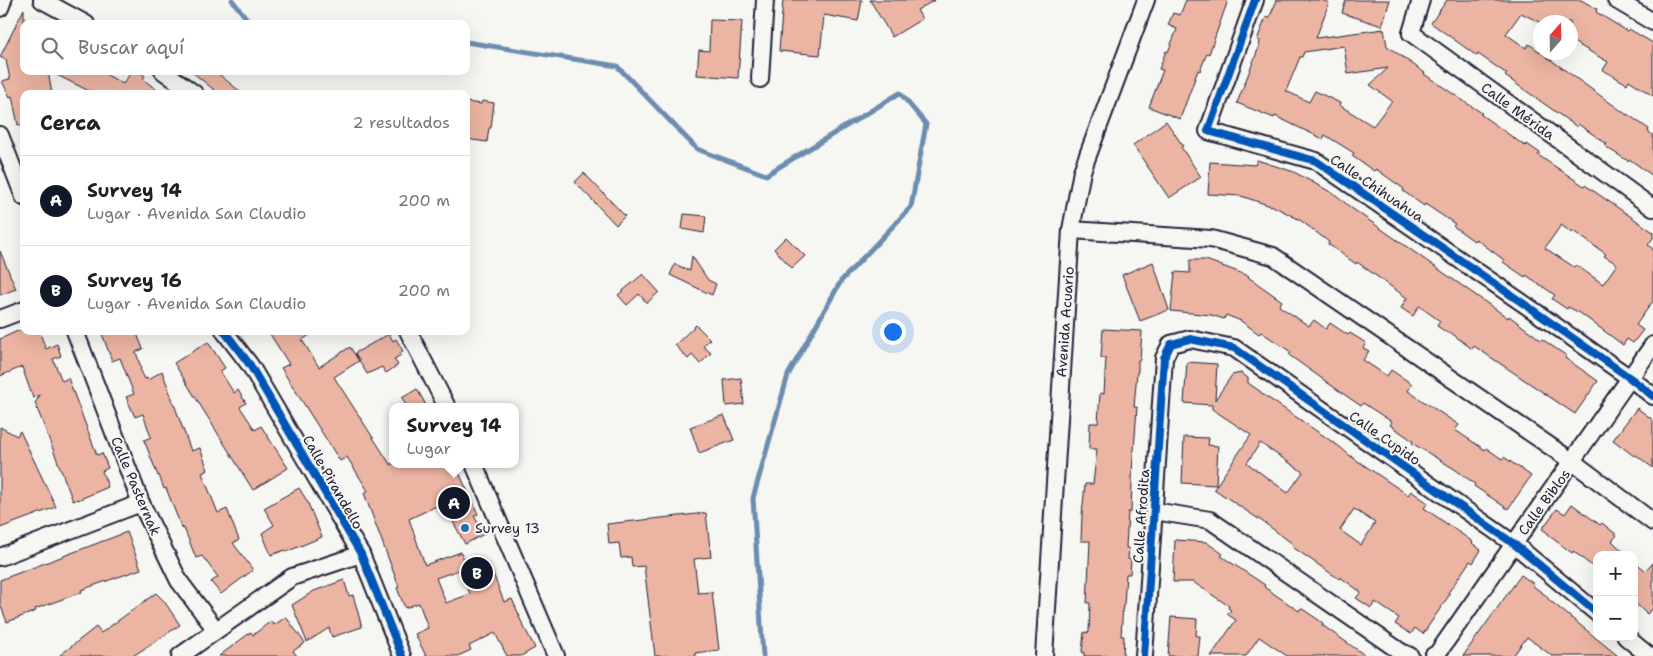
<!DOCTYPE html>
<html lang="es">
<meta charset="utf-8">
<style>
body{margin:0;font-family:"Shantell Sans",sans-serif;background:#f6f6f6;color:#202124}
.controls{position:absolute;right:15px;bottom:15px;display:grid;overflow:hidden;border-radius:10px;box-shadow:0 5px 20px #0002}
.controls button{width:45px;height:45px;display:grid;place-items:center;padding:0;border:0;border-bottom:1px solid #e0e0e0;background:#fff;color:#202124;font:25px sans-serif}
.compass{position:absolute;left:1533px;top:15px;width:45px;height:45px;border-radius:50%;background:#fff;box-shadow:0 5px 20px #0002;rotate:20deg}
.you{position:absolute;left:892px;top:331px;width:18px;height:18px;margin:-12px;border:4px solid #fff;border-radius:50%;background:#1a73e8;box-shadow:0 0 0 8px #1a73e833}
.badge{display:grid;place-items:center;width:32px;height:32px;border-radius:50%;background:#111827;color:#fff;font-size:16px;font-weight:700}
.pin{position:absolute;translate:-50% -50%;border:2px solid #fff;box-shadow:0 1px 5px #0006}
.popup{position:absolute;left:389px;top:403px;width:130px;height:65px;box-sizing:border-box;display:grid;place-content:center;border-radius:10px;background:#fff;filter:drop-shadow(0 1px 4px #0005);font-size:16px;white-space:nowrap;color:#757577}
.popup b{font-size:19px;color:#202124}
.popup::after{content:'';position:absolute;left:50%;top:100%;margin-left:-10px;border:10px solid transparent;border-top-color:#fff}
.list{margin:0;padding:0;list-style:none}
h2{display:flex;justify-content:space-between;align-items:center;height:65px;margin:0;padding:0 20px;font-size:21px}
h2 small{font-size:16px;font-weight:400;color:#757577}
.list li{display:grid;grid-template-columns:32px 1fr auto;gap:15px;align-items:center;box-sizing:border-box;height:90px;padding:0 20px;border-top:1px solid #e0e0e0}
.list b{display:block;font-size:19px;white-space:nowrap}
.list p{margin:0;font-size:16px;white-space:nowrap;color:#757577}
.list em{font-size:16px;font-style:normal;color:#757577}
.icon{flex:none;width:28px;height:28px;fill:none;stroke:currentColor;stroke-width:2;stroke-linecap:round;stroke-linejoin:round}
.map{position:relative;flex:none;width:1653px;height:656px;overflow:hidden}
.search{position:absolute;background:#fff;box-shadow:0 5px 20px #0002;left:20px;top:20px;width:450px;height:55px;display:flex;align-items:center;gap:12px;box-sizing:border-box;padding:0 18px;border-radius:10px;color:#757577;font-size:19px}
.panel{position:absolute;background:#fff;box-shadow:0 5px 20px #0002;left:20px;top:90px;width:450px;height:245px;border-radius:10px}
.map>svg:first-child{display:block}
</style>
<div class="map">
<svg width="1653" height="656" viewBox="0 0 1653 656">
<rect width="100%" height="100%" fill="#f6f6f2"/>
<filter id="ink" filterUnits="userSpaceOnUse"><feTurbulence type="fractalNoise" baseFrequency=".02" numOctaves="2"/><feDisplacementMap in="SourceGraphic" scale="10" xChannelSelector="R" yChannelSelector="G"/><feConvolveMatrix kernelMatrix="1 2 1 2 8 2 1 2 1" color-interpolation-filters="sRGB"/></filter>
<g filter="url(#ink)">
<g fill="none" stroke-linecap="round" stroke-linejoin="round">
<!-- stream -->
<g stroke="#6d8db0" stroke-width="5">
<polyline points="232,0 251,24"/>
<polyline points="466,42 617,66 697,149 766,175 900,93 926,124 911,207 841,281 788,375 753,498 763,656"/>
</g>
</g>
<!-- building -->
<g fill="#ecb4a2" stroke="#22223b" fill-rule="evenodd">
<polygon points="783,0 862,0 858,21 824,15 820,55 779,51"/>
<polygon points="870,0 935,0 917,10 922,19 892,37"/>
<polygon points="1186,0 1228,0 1209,54 1207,53 1200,71 1198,70 1180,119 1149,107 1163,70 1159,69 1166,51 1168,52 1177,29 1168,25 1173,13 1180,15"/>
<path d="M1277,0H1322L1329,3L1316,38L1384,29L1387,46L1425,73L1424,74L1468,104L1482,113L1480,114L1525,146L1527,144L1540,153L1538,155L1584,186L1585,185L1653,232V238L1648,245L1653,249V301L1636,325L1643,330L1633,343L1627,339L1623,345L1580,313L1568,307L1567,309L1552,299L1555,295L1526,275L1525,277L1503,262L1504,260L1476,239L1474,241L1453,226L1455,224L1425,204L1424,206L1403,191L1404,189L1376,169L1374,171L1352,156L1354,153L1325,135L1323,139L1275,116L1274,118L1237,103L1259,47L1260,41L1257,40L1266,17L1269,18L1270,16ZM1344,46L1348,74L1388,68L1370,85L1392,101L1373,126L1339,105L1340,103L1315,91L1309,102L1286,91L1300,57H1302L1304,52ZM1561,225L1572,233L1573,231L1606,254L1604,256L1617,264L1603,284L1576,265L1574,267L1545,248Z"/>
<polygon points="1346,0 1390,0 1382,26 1342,13"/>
<polygon points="1447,0 1581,0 1597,9 1596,12 1627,31 1629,29 1653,43 1653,96 1629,80 1627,84 1603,70 1608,62 1570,40 1570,22 1539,22 1521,13 1506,34 1526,48 1529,44 1627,115 1627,114 1649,129 1648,132 1653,135 1653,176 1629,159 1628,161 1612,151 1605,146 1607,144 1578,124 1577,127 1505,76 1507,74 1478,54 1477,56 1431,23"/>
<polygon points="24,9 24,71 48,71 52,94 24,94 24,124 18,125 12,96 10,97 2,81 10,79 6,60 0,57"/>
<polygon points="710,20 742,21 738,78 697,75 699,50 709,51"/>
<polygon points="49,71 100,71 123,84 132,71 138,71 145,76 143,79 162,94 95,94"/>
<polygon points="191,71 215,71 243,94 219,94"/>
<polygon points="482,101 494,103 491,128 489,128 487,142 466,139 466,102 481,104"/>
<polygon points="1166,121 1183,146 1181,147 1201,177 1169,198 1133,145"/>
<polygon points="1257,160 1294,172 1336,195 1350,207 1508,318 1509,316 1541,340 1542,339 1552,346 1567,356 1565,358 1598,381 1575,414 1474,346 1472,349 1450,332 1449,334 1437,326 1440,321 1419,306 1413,316 1401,308 1407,298 1357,262 1356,264 1328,244 1329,242 1300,220 1271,205 1271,206 1241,196 1208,194 1210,162 1255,165"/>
<polygon points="584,173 625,216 616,225 575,182"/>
<polygon points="684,214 706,216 704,233 682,229"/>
<polygon points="786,237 805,256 792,268 774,249"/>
<polygon points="0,251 16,289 0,295"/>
<polygon points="692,256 708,280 716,284 712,295 670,275 675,264 690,271"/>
<polygon points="1190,260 1206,260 1249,276 1248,277 1282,301 1279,306 1309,326 1314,320 1326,329 1330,323 1348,335 1350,333 1366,343 1363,348 1369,351 1363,360 1387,376 1391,370 1412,384 1408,391 1459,425 1455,430 1485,450 1486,448 1502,459 1504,457 1531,476 1508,509 1474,486 1475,484 1456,470 1412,443 1413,441 1390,425 1392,422 1363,403 1361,406 1335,388 1289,355 1291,352 1261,332 1259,334 1241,321 1226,315 1224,319 1211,315 1171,311 1175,272 1190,273"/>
<polygon points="1153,262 1169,310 1140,321 1122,275"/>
<polygon points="643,274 659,292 647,303 639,294 627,305 618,295"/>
<polygon points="696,325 710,339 703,346 711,353 700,364 692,355 688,359 675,345"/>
<polygon points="1103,329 1142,331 1140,360 1138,360 1138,372 1137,372 1134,407 1137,407 1134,451 1133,451 1131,512 1128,512 1126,548 1129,548 1128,559 1131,560 1130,574 1126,574 1124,605 1123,605 1121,636 1124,636 1123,656 1084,656 1084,652 1082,652 1084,632 1089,633 1090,603 1087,603 1090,541 1081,541 1082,515 1085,484 1093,484 1097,449 1089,449 1090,423 1098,423 1100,393 1104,394 1106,358 1101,358"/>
<polygon points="18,331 39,331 46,349 57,344 61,356 53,359 62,381 68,378 97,455 102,453 108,468 102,471 108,487 78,500 78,499 73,501 35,403 40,395 33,398 22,367 0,376 0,339"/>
<polygon points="101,331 136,331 143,349 136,352 141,368 140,369 145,379 147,378 148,380 162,371 191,451 200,448 208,470 202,473 218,513 227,509 239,540 233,543 253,570 221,594 211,582 218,577 202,556 196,558 184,528 182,529 166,488 164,489 159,475 158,476 144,440 151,437 143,414 135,417 126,397 134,394 120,358 112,361"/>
<polygon points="268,331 316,331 302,340 319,367 350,347 359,361 334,377 390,464 455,464 478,514 474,516 484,534 465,544 443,503 409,519 425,565 461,552 467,567 436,578 446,603 470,594 462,573 489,563 504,602 512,599 520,617 519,617 535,648 521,656 507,656 495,633 469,646 471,650 458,656 426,656 415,634 428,628 419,603 405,608 397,588 399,587 364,493 368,491 347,457 340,461 328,442 281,368 289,364"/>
<polygon points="389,334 393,341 396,339 403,351 400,353 401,355 394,359 398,365 386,373 382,367 367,374 355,353"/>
<polygon points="208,342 225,368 220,371 234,393 238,390 246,403 240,407 255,430 261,426 288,468 253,490 174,363"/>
<path d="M1187,362L1217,364L1215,400L1232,375L1241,373L1248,378V383L1261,392V393L1340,447L1349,455L1408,495L1411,491L1428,503L1424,508L1473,542L1472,543L1481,550L1473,563L1470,561L1448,593L1450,594L1423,634L1415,628L1411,634L1395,624L1399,618L1375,602L1371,608L1356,598L1361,592L1340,577L1339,579L1294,548L1292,546L1293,544L1266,524L1214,489L1251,435L1212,409V405L1184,403ZM1260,443L1303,472L1288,493L1247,463ZM1354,509L1375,523L1361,545L1340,530Z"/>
<polygon points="741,378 744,404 726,406 724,380"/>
<polygon points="417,389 427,407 407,407 402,398"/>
<polygon points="1637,408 1653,420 1653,468 1636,455 1634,456 1613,440"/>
<polygon points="724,415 734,440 699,453 690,427"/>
<polygon points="0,427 17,436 20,431 56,507 0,528"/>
<polygon points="1184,437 1209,438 1208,445 1218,446 1216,485 1182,483"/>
<polygon points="299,488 307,501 322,537 286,552 285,550 271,555 262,533 274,525 264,508"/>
<polygon points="1572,504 1600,525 1602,523 1617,535 1612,541 1627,555 1597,555 1597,570 1573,551 1572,553 1548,535 1549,534 1542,529 1557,509 1565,514"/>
<polygon points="706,513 711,557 694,559 698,593 712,592 719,650 695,653 695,656 655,656 644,566 632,567 631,557 621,558 619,543 609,544 607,524"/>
<polygon points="127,532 141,569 81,590 82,592 35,609 36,611 7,622 0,604 0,580"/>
<polygon points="1175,540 1206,542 1223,554 1221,556 1265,585 1264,587 1299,611 1301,608 1323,623 1322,625 1366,656 1287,656 1259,637 1246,656 1211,656 1236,620 1227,614 1231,610 1228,608 1229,606 1193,582 1173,582"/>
<polygon points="1634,561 1646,571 1653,563 1653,608 1647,614 1634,602"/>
<polygon points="1521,575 1534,584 1533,586 1548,597 1547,598 1618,656 1552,656 1527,637 1513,656 1463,656"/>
<polygon points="344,580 349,596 353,595 362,627 332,637 329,628 307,642 292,605 314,591"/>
<polygon points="156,593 164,601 180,625 133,656 59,656 96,627 101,633"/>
<polygon points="286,617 305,643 293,651 297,656 219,656 251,632 253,635 271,621 274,625"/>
<polygon points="1171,617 1197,619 1196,636 1200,636 1198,656 1168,656"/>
</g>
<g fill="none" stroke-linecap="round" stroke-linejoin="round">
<!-- minor casing -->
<g stroke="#22223b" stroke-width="20">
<g id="minor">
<polyline points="42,0 86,24"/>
<polyline points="1255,0 1208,131 1316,161 1527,306 1630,378 1653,396"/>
<polyline points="1421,0 1411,33 1653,208"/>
<polyline points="1616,0 1653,22"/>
<polyline points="0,8 3,0"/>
<polyline points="163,71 195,94"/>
<polyline points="760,79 765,0"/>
<polyline points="0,135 24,197"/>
<polyline points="1071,230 1211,239 1273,256 1573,462 1653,522"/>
<polyline points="0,319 24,310"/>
<polyline points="75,331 141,503 179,581 216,630"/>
<polyline points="224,331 250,365 361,554 402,656"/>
<polyline points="408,331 447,407"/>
<polyline points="474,464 556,656"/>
<polyline points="1154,511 1210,520 1401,652 1410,656"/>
<polyline points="0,557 141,503"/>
<polyline points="1626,637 1649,656"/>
<polyline points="180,656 292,577 361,554"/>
<polyline points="1044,656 1071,230 1082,171 1146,0"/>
<polyline points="1144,656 1164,358 1171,344 1190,339 1234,348 1514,544 1597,613"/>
<polyline points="1433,656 1437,654 1653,345"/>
</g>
</g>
<!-- minor -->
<use href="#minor" stroke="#f6f6f2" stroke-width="16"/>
<!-- cycleway casing -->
<g stroke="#f6f6f2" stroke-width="11">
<g id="cycleway">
<polyline points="1255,0 1208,131 1316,161 1527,306 1630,378 1653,396"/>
<polyline points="224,331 250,365 361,554 402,656"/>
<polyline points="1144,656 1164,358 1171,344 1190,339 1234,348 1514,544 1597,613"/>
</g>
</g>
<!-- cycleway -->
<use href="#cycleway" stroke="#0057b8" stroke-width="8"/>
</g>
</g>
<!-- markers -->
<circle fill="#1f6fb2" stroke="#f6f6f2" stroke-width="2" cx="465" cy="528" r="5"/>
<g text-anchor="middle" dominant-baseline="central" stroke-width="4" stroke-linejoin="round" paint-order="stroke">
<!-- street labels -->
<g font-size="14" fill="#22223b" stroke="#f6f6f2">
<text transform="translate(1518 111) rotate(36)">Calle Mérida</text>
<text transform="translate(1377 188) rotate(34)">Calle Chihuahua</text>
<text transform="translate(1065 322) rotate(-86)">Avenida Acuario</text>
<text transform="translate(1385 438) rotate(35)">Calle Cupido</text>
<text transform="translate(333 482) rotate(60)">Calle Pirandello</text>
<text transform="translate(136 486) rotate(67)">Calle Pasternak</text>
<text transform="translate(1544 502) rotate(-54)">Calle Biblos</text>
<text transform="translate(1141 516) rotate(-86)">Calle Afrodita</text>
</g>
<!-- poi labels -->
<g font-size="14" fill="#22223b" stroke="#f6f6f2" text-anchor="start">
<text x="475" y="528">Survey 13</text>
</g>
</g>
</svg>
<div class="controls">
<button>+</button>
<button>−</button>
</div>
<svg class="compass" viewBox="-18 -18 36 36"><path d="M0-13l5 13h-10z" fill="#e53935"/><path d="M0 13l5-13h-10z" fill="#757577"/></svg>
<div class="you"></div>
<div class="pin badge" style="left:454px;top:503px">A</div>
<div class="popup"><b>Survey 14</b>Lugar</div>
<div class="pin badge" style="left:477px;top:573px">B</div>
<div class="search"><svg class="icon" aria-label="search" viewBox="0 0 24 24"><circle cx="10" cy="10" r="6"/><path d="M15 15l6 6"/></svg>Buscar aquí</div>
<section class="panel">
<h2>Cerca<small>2 resultados</small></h2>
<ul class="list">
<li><span class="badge">A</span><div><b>Survey 14</b><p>Lugar · Avenida San Claudio</p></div><em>200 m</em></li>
<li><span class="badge">B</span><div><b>Survey 16</b><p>Lugar · Avenida San Claudio</p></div><em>200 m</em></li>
</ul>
</section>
</div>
